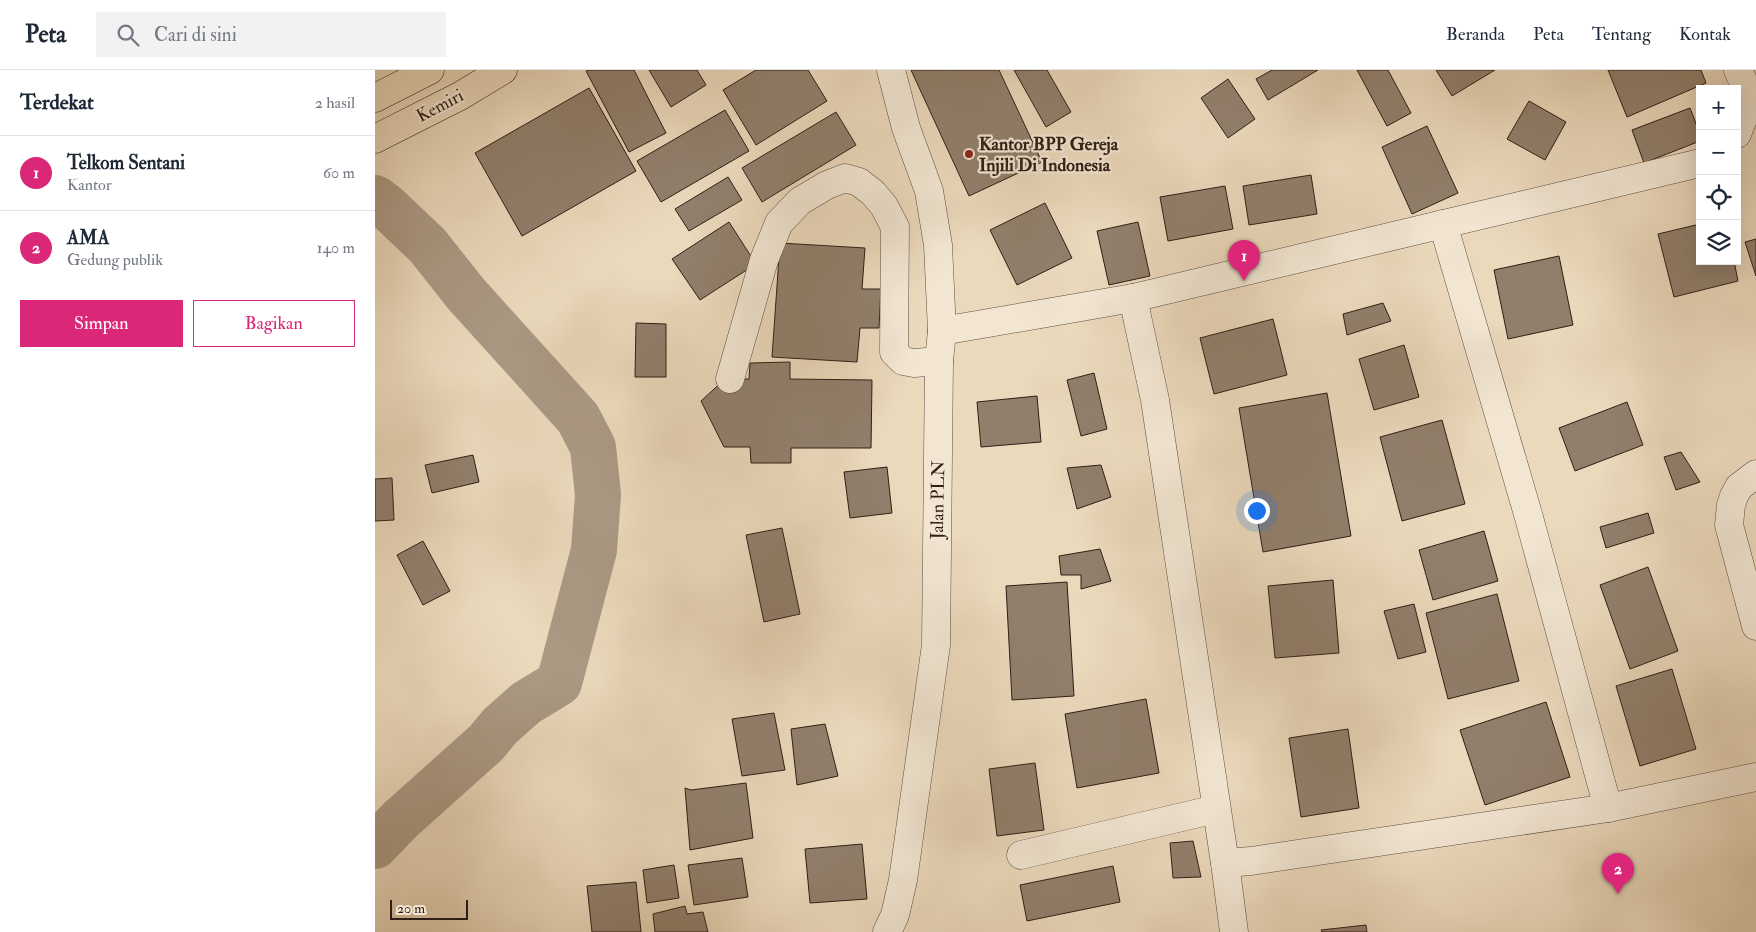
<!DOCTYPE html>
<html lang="id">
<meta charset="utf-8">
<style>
body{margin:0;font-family:"IM FELL Double Pica",serif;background:#f2f2f3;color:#1f2937}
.controls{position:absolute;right:15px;top:15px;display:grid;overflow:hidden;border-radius:0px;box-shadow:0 5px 20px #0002}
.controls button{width:45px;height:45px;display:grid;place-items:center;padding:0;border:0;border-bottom:1px solid #e0e1e3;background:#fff;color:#1f2937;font:25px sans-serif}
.scale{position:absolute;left:15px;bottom:12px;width:78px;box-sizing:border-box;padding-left:5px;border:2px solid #2f1e16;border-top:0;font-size:14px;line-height:18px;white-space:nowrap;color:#2f1e16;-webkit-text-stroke:4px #f2e6d3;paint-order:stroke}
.you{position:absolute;left:881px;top:440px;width:18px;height:18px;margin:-12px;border:4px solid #fff;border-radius:50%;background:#1a73e8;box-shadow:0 0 0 8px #1a73e833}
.badge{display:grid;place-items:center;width:32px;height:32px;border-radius:50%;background:#db2777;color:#fff;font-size:16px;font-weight:700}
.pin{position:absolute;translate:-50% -41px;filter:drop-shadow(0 1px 2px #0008)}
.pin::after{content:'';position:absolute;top:26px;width:18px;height:15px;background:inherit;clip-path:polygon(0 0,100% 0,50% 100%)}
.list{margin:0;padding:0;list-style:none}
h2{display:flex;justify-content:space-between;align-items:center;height:65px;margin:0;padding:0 20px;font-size:21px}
h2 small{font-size:16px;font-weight:400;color:#747a83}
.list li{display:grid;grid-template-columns:32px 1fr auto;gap:15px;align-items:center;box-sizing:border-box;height:75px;padding:0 20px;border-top:1px solid #e0e1e3}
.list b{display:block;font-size:19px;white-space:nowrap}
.list p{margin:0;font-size:16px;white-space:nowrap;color:#747a83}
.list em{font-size:16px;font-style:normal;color:#747a83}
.actions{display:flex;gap:10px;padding:15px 20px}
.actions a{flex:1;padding:11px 0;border:1px solid #db2777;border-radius:0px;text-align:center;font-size:18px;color:#db2777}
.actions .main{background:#db2777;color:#fff}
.icon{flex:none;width:28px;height:28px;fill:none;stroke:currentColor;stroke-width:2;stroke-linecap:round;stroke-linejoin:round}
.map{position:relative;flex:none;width:1381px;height:862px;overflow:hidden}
header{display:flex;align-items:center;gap:30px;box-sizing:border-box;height:70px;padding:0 25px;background:#fff;border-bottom:1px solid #e0e1e3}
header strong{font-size:24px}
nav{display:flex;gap:28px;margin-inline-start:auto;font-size:18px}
.search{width:350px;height:45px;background:#f2f2f3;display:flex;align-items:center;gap:12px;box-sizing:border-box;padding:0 18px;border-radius:0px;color:#747a83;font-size:19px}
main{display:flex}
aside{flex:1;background:#fff}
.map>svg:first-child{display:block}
</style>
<header>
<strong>Peta</strong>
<div class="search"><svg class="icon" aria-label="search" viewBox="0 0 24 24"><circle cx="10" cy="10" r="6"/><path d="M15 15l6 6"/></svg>Cari di sini</div>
<nav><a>Beranda</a><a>Peta</a><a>Tentang</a><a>Kontak</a></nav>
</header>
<main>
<aside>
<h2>Terdekat<small>2 hasil</small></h2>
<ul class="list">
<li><span class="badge">1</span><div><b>Telkom Sentani</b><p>Kantor</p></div><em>60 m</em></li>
<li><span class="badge">2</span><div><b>AMA</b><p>Gedung publik</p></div><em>140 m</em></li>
</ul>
<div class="actions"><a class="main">Simpan</a><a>Bagikan</a></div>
</aside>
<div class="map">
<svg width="1381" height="862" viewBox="0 0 1381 862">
<rect width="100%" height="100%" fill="#ebd9bc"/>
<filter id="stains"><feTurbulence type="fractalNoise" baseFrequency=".004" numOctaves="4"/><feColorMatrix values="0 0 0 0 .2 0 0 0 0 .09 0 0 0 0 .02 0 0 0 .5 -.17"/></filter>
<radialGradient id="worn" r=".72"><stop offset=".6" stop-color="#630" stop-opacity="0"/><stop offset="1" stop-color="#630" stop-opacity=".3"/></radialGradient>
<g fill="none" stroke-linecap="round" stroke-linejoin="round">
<!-- river -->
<polyline stroke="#ab9984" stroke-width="46" points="0,128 12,137 53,176 91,224 203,348 218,377 223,425 219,480 184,613 151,633 125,656 111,673 26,749 0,776"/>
</g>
<!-- building -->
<g fill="#917f6c" stroke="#2f1e16">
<polygon points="214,0 259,0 291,63 254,82 211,1"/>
<polygon points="274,0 322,0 331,15 296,37"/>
<polygon points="381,0 433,0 452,31 381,75 348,20"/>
<polygon points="536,0 624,0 667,92 594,126"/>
<polygon points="639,0 672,0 696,42 671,57"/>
<polygon points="897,0 943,0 893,30 881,9"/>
<polygon points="982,0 1013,0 1036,43 1012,56"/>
<polygon points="1061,0 1120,0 1077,26"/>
<polygon points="1233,0 1326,0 1331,13 1252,47"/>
<polygon points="853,9 880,49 853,68 826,28"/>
<polygon points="214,18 261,101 147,166 100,83"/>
<polygon points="1154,31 1191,52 1170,90 1132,69"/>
<polygon points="1315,38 1325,64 1325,71 1269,93 1257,60"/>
<polygon points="350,40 374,81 286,132 262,91"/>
<polygon points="461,42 481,75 387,132 367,98"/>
<polygon points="1052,56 1083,123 1037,144 1007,77"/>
<polygon points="936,105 942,144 874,155 868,116"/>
<polygon points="353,107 367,130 314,161 300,139"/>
<polygon points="850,116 858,159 793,171 785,127"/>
<polygon points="670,133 697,188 642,215 615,160"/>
<polygon points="354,152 381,194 325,230 297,189"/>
<polygon points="763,152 775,206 734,215 722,161"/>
<polygon points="1325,154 1325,191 1359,191 1363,211 1299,227 1283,164"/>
<polygon points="1381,169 1381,206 1370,172"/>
<polygon points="405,173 490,178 487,219 506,219 504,258 485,258 482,292 397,287"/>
<polygon points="1184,186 1198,255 1133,269 1119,200"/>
<polygon points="1008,233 1016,251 972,265 968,244"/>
<polygon points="898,249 912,305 839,324 825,268"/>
<polygon points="261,253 291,254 291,307 260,307"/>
<polygon points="1029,275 1044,327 999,340 984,289"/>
<polygon points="415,292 415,309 497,310 496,378 416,378 416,393 376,393 375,377 349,377 326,331 350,309 374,309 375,293"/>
<polygon points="719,303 732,359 706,366 692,310"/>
<polygon points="952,323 976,466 888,482 864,338"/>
<polygon points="662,326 666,372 606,377 602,332"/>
<polygon points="1252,332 1268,375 1200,401 1184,358"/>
<polygon points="1067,350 1090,434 1027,451 1005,367"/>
<polygon points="1306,382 1325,412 1301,420 1289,387"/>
<polygon points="98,385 104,412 57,423 50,395"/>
<polygon points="726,395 736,427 702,439 692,398"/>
<polygon points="512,397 517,443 475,448 469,402"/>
<polygon points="17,408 19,450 0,451 0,409"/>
<polygon points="1273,443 1279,463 1231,478 1225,457"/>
<polygon points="407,458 425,544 389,552 371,465"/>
<polygon points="1109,461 1123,511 1058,530 1044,480"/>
<polygon points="48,471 75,521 48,535 22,485"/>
<polygon points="725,479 736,511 706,519 706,505 686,505 684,486"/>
<polygon points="1273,497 1303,581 1255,599 1225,515"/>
<polygon points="958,510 964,583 900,588 893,516"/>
<polygon points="692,512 699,626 637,630 631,516"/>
<polygon points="1122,524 1144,611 1073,629 1051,543"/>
<polygon points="1039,534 1051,582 1023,589 1009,541"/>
<polygon points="1297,599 1321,679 1265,696 1241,616"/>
<polygon points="771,629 784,703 702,718 690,644"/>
<polygon points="1171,632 1195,707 1110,735 1085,660"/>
<polygon points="399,643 410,700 367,706 357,649"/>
<polygon points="450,654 463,706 422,715 416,659"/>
<polygon points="973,659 984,738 926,747 914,668"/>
<polygon points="660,693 669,760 622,766 614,699"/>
<polygon points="371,713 378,768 315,780 310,718 316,720"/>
<polygon points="818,771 826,807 798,808 795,773"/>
<polygon points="487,774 492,829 435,833 430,779"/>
<polygon points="367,788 373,827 319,835 313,795"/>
<polygon points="299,795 304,828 272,833 268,800"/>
<polygon points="738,796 745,832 652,851 645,815"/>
<polygon points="261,812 266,862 217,862 212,816"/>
<polygon points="310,836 312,844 328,842 333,862 280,862 278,844"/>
<polygon points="991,855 992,862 947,862 946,860"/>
</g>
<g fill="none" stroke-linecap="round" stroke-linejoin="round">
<!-- minor casing -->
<g stroke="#5e4d40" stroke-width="29">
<g id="minor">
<polyline points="1362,64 1376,28 1363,0"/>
<polyline points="1068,154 1153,444 1233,738"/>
<polyline points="758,228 780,330 850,793 859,862"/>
<polyline points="567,261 758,228 1325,93"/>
<polyline points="355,309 389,190 404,153 425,131 452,115 470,108 484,112 498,123 509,136 520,157 519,282 528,291 539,293 564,291"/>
<polyline points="1381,404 1364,417 1359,426 1356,435 1354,455 1381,556"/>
<polyline points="646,785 841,739"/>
<polyline points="850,793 876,791 1233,738 1381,707"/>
<polyline points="512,862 520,845 528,810 561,575 564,291 567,261 563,175 554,121 531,58 516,0"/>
</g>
</g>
<!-- highway casing -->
<g stroke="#2f1e16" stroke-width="29">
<g id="highway">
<polyline points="0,28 55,0"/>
<polyline points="0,69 85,26 128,0"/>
</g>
</g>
<!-- minor -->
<use href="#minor" stroke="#f2e6d3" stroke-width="28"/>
<!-- highway -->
<use href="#highway" stroke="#ebd9bc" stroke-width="28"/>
</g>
<!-- markers -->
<circle fill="#8f2418" stroke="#f2e6d3" stroke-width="2" cx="594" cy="84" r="5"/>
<g text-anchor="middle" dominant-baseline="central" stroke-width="4.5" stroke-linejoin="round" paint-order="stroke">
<!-- street labels -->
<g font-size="18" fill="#2f1e16" stroke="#f2e6d3">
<text transform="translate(65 36) rotate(-28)">Kemiri</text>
<text transform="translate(563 430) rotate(-89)">Jalan PLN</text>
</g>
<!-- poi labels -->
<g font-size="18" font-weight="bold" fill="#2f1e16" stroke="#f2e6d3" text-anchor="start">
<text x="604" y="74">Kantor BPP Gereja<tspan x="604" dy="21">Injili Di Indonesia</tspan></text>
</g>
</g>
<rect width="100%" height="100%" filter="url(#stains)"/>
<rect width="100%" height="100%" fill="url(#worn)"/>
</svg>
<div class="controls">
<button>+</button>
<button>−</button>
<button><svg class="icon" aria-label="locate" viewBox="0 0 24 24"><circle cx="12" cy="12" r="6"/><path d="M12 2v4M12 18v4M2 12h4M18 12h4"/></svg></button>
<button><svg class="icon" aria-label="layers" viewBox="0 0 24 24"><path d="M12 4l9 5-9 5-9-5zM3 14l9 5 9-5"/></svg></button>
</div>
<div class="scale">20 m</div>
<div class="you"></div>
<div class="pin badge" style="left:869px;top:211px">1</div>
<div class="pin badge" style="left:1243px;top:824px">2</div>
</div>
</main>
